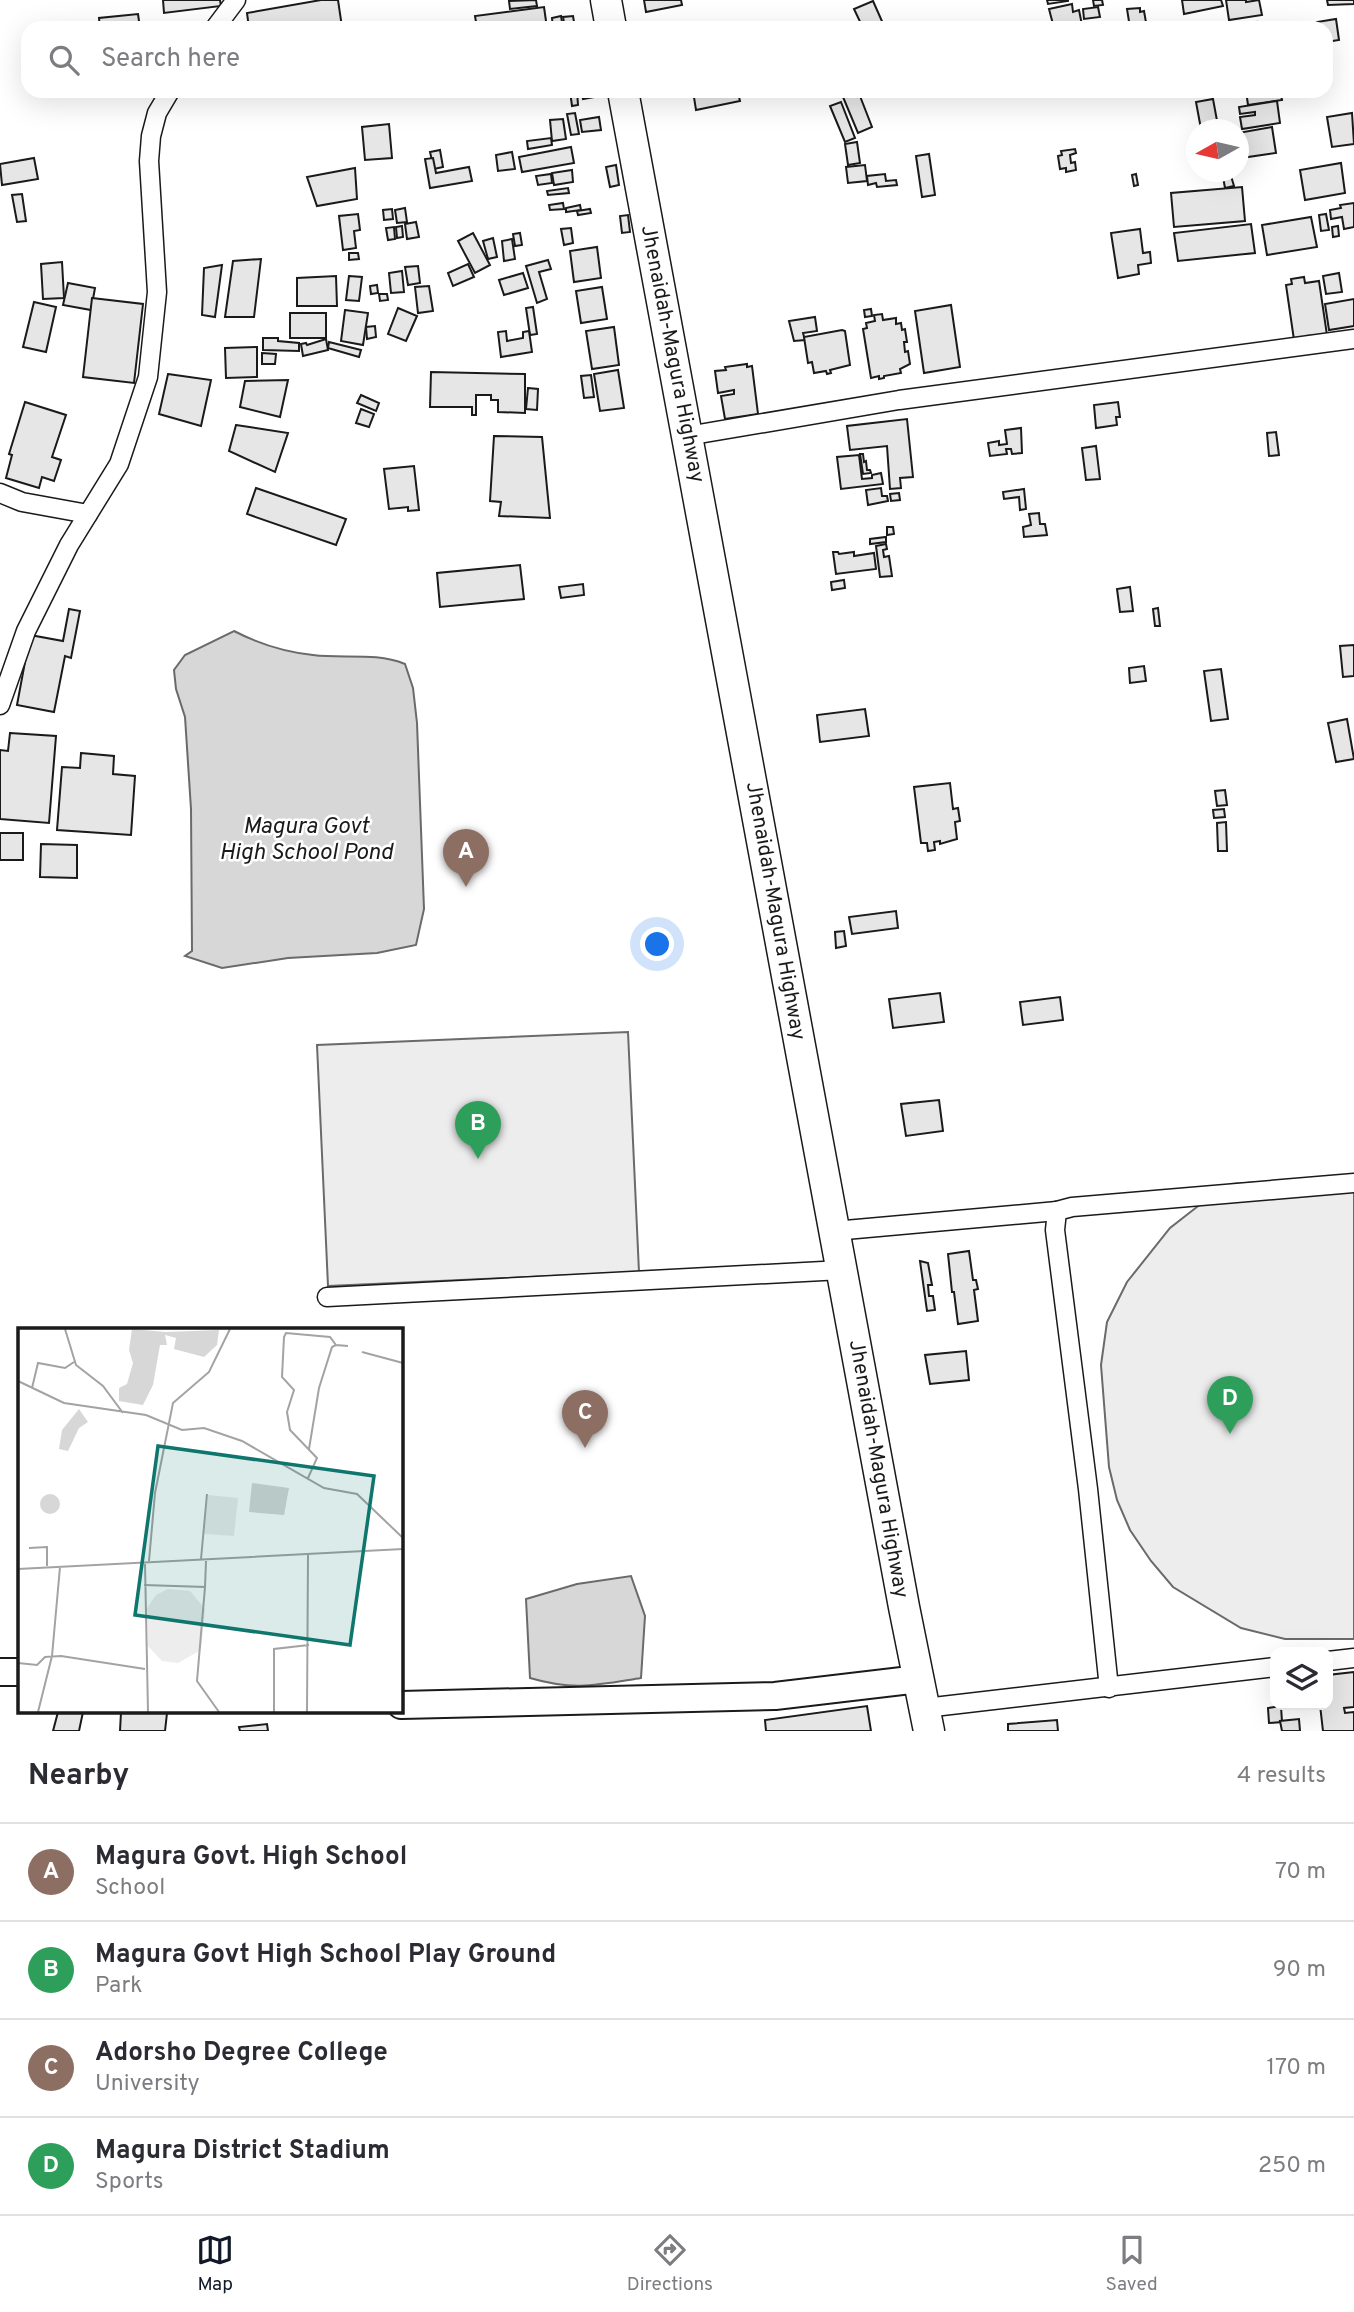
<!DOCTYPE html>
<style>
body{margin:0;font-family:Overpass,sans-serif;background:#f2f2f3;color:#2b2b33}
.controls{position:absolute;right:21px;bottom:21px;display:grid;overflow:hidden;border-radius:14px;box-shadow:0 7px 28px #0002}
.controls button{width:63px;height:63px;display:grid;place-items:center;padding:0;border:0;border-bottom:2px solid #e1e1e2;background:#fff;color:#2b2b33;font:35px sans-serif}
.compass{position:absolute;left:1186px;top:119px;width:63px;height:63px;border-radius:50%;background:#fff;box-shadow:0 7px 28px #0002;rotate:262deg}
.you{position:absolute;left:658px;top:945px;width:24px;height:24px;margin:-18px;border:5px solid #fff;border-radius:50%;background:#1a73e8;box-shadow:0 0 0 10px #1a73e833}
.badge{display:grid;place-items:center;width:46px;height:46px;border-radius:50%;background:#111827;color:#fff;font-size:23px;font-weight:700}
.pin{position:absolute;translate:-50% -58px;filter:drop-shadow(0 2px 4px #0008)}
.pin::after{content:'';position:absolute;top:37px;width:24px;height:21px;background:inherit;clip-path:polygon(0 0,100% 0,50% 100%)}
.list{margin:0;padding:0;list-style:none}
h2{display:flex;justify-content:space-between;align-items:center;height:91px;margin:0;padding:0 28px;font-size:30px}
h2 small{font-size:23px;font-weight:400;color:#7c7c81}
.list li{display:grid;grid-template-columns:46px 1fr auto;gap:21px;align-items:center;box-sizing:border-box;height:98px;padding:0 28px;border-top:2px solid #e1e1e2}
.list b{display:block;font-size:26px;white-space:nowrap}
.list p{margin:0;font-size:23px;white-space:nowrap;color:#7c7c81}
.list em{font-size:23px;font-style:normal;color:#7c7c81}
.icon{flex:none;width:38px;height:38px;fill:none;stroke:currentColor;stroke-width:2;stroke-linecap:round;stroke-linejoin:round}
.map{position:relative;flex:none;width:1354px;height:1731px;overflow:hidden}
.search{position:absolute;background:#fff;box-shadow:0 7px 28px #0002;left:21px;right:21px;top:21px;height:77px;display:flex;align-items:center;gap:18px;box-sizing:border-box;padding:0 24px;border-radius:21px;color:#7c7c81;font-size:26px}
.sheet{height:483px;background:#fff}
nav{display:flex;justify-content:space-around;align-items:center;box-sizing:border-box;height:98px;border-top:2px solid #e1e1e2;background:#fff;font-size:19px;color:#7c7c81}
nav a{display:grid;justify-items:center;gap:4px}
nav .on{color:#111827}
.map>svg:first-child{display:block}
</style>
<div class="map">
<svg width="1354" height="1731" viewBox="0 0 1354 1731">
<rect width="100%" height="100%" fill="#fff"/>
<!-- green -->
<g fill="#ededed" stroke="#6a6a6a" stroke-width="2">
<polygon points="628,1032 639,1272 328,1286 317,1045"/>
<polygon points="1354,1176 1354,1639 1285,1639 1241,1628 1173,1587 1151,1561 1130,1530 1117,1500 1109,1467 1101,1365 1107,1322 1127,1282 1170,1228 1202,1203 1231,1184"/>
</g>
<!-- water -->
<g fill="#d7d7d7" stroke="#6a6a6a" stroke-width="2">
<path d="M234,631C259,644 285,652 313,655C344,659 375,652 405,664L413,688L417,723L424,909L416,945L377,953L288,958L222,968L185,956L192,951L191,809L185,717L176,689L174,670L185,655Z"/>
<path d="M631,1576L645,1616L641,1678C597,1685 574,1691 530,1678L526,1599L577,1584Z"/>
</g>
<!-- building -->
<g fill="#e6e6e6" stroke="#1a1a1a" stroke-width="2">
<polygon points="163,0 220,0 221,6 164,13"/>
<polygon points="321,0 338,0 342,27 249,28 247,13"/>
<polygon points="536,0 537,6 510,9 509,1"/>
<polygon points="644,0 681,0 682,5 646,12"/>
<polygon points="1047,0 1068,0 1068,1 1048,4"/>
<polygon points="1093,0 1102,0 1103,5 1094,6"/>
<polygon points="1182,0 1221,0 1223,6 1184,14"/>
<polygon points="1226,0 1246,0 1246,2 1259,0 1262,15 1229,20"/>
<polygon points="1327,0 1354,0 1354,4 1328,5"/>
<polygon points="873,1 885,28 863,28 854,9"/>
<polygon points="1072,4 1073,12 1079,10 1082,25 1092,23 1093,28 1054,28 1049,9"/>
<polygon points="544,7 547,28 477,28 475,16"/>
<polygon points="1098,7 1100,17 1084,19 1083,9"/>
<polygon points="1140,8 1140,12 1144,11 1147,28 1130,28 1127,9"/>
<polygon points="138,14 140,28 100,28 99,18"/>
<polygon points="561,16 563,28 553,28 552,18"/>
<polygon points="573,16 575,28 565,28 563,17"/>
<polygon points="1336,19 1339,40 1326,42 1326,28 1318,28 1317,22"/>
<polygon points="1257,22 1258,28 1230,28 1230,26"/>
<polygon points="570,91 577,91 578,105 572,106"/>
<polygon points="599,91 600,96 583,99 582,92"/>
<polygon points="693,91 734,91 734,94 738,93 740,101 696,110"/>
<polygon points="858,91 872,127 858,133 843,97"/>
<polygon points="1246,91 1280,91 1282,100 1248,105"/>
<polygon points="1213,99 1218,126 1201,129 1196,102"/>
<polygon points="1277,101 1280,123 1242,129 1240,117 1255,115 1255,112 1240,114 1239,107"/>
<polygon points="841,102 855,138 845,142 830,106"/>
<polygon points="575,113 579,134 571,135 567,114"/>
<polygon points="1352,113 1354,144 1332,147 1327,117"/>
<polygon points="599,117 601,130 582,132 580,120"/>
<polygon points="563,119 566,139 552,141 550,120"/>
<polygon points="389,124 392,158 365,160 362,127"/>
<polygon points="1272,127 1276,153 1241,158 1238,133"/>
<polygon points="551,138 552,145 528,149 527,141"/>
<polygon points="857,142 860,163 848,165 845,144"/>
<polygon points="571,147 574,163 522,172 519,157"/>
<polygon points="1075,149 1076,153 1070,155 1071,163 1075,162 1076,170 1066,172 1066,168 1060,169 1058,156 1062,155 1061,151"/>
<polygon points="440,150 443,167 434,169 430,152"/>
<polygon points="512,152 515,169 498,171 496,155"/>
<polygon points="929,154 935,195 922,197 916,156"/>
<polygon points="34,158 38,179 2,185 0,164"/>
<polygon points="433,158 436,173 469,167 472,181 430,188 425,159"/>
<polygon points="1341,163 1345,193 1305,200 1300,170"/>
<polygon points="616,165 619,185 610,187 606,167"/>
<polygon points="865,165 867,181 848,183 846,167"/>
<polygon points="355,168 357,199 317,206 307,177"/>
<polygon points="572,170 573,182 554,185 552,173"/>
<polygon points="551,174 552,183 538,185 536,176"/>
<polygon points="885,174 886,181 896,180 897,185 877,187 876,183 868,185 867,176"/>
<polygon points="1136,174 1138,185 1134,186 1132,175"/>
<polygon points="1231,176 1234,186 1225,188 1223,177"/>
<polygon points="1242,187 1245,221 1174,227 1171,193"/>
<polygon points="568,188 569,193 548,195 547,191"/>
<polygon points="22,194 26,221 17,222 12,195"/>
<polygon points="563,203 564,209 550,210 549,205"/>
<polygon points="1354,203 1354,227 1344,229 1342,217 1331,219 1330,210 1341,208 1340,205"/>
<polygon points="580,205 581,210 566,212 566,208"/>
<polygon points="405,208 407,222 397,223 395,210"/>
<polygon points="392,209 393,219 384,220 383,210"/>
<polygon points="590,209 591,213 578,215 577,211"/>
<polygon points="358,214 360,230 354,231 356,248 343,250 339,216"/>
<polygon points="1326,214 1329,230 1321,231 1319,215"/>
<polygon points="628,215 630,232 622,233 620,216"/>
<polygon points="1311,217 1317,247 1267,255 1262,225"/>
<polygon points="416,222 419,237 407,239 405,224"/>
<polygon points="1251,224 1255,253 1178,261 1174,233"/>
<polygon points="402,226 403,237 397,238 396,227"/>
<polygon points="1338,226 1339,236 1333,237 1332,227"/>
<polygon points="394,227 395,239 388,240 386,228"/>
<polygon points="571,228 573,243 564,245 561,229"/>
<polygon points="1140,229 1143,253 1150,252 1151,263 1138,265 1139,274 1118,278 1111,233"/>
<polygon points="473,233 490,265 475,273 458,241"/>
<polygon points="520,233 522,245 515,246 513,234"/>
<polygon points="493,238 497,257 488,259 483,241"/>
<polygon points="512,239 515,259 504,261 502,241"/>
<polygon points="597,247 601,278 574,282 570,251"/>
<polygon points="349,253 358,253 359,259 349,260"/>
<polygon points="261,259 254,317 225,317 233,261"/>
<polygon points="548,260 551,269 539,272 547,299 537,303 526,266"/>
<polygon points="62,262 64,298 43,299 41,264"/>
<polygon points="468,264 474,277 453,286 448,273"/>
<polygon points="222,265 215,317 202,315 204,268"/>
<polygon points="418,266 420,283 408,285 405,267"/>
<polygon points="402,271 404,292 391,293 389,273"/>
<polygon points="523,273 528,288 504,295 499,280"/>
<polygon points="1339,273 1342,292 1326,294 1323,276"/>
<polygon points="336,276 337,306 297,306 297,278"/>
<polygon points="349,276 362,277 359,301 346,300"/>
<polygon points="1304,277 1305,283 1319,281 1327,335 1306,336 1306,340 1294,340 1286,285 1292,284 1291,279"/>
<polygon points="68,283 95,288 91,310 63,305"/>
<polygon points="377,285 378,293 371,294 370,286"/>
<polygon points="429,286 433,311 418,313 415,287"/>
<polygon points="602,287 607,319 581,323 576,291"/>
<polygon points="379,294 387,294 388,300 380,301"/>
<polygon points="92,298 143,304 134,383 83,377"/>
<polygon points="1354,299 1354,326 1329,330 1325,304"/>
<polygon points="34,302 56,307 46,352 23,347"/>
<polygon points="951,305 960,367 924,373 915,311"/>
<polygon points="533,307 537,334 530,335 526,308"/>
<polygon points="398,308 417,316 406,341 388,334"/>
<polygon points="871,309 872,316 865,317 864,310"/>
<polygon points="345,310 368,313 363,345 341,341"/>
<rect x="290" y="313" width="36" height="25"/>
<polygon points="882,314 883,320 896,318 896,324 901,323 902,330 905,329 907,342 904,342 905,352 908,351 910,364 900,369 901,373 884,376 884,378 879,379 879,376 871,378 863,329 867,328 866,323 875,321 874,315"/>
<polygon points="815,317 817,331 803,333 805,340 794,341 789,321"/>
<polygon points="375,326 376,337 367,339 366,327"/>
<polygon points="614,327 619,365 592,369 586,331"/>
<polygon points="842,330 845,331 850,365 830,370 831,373 827,374 826,371 814,373 812,362 808,363 804,337"/>
<polygon points="506,331 507,341 523,338 523,332 529,331 532,352 501,357 498,332"/>
<polygon points="263,338 278,338 278,341 299,343 299,351 263,350"/>
<polygon points="326,339 328,350 303,356 301,344 306,343 307,345"/>
<polygon points="329,342 361,350 359,357 328,348"/>
<polygon points="257,347 257,377 226,378 225,348"/>
<polygon points="262,353 276,354 275,364 262,364"/>
<polygon points="747,364 747,367 752,366 758,414 725,419 721,396 734,394 734,390 718,393 715,371 726,370 725,367"/>
<polygon points="618,370 624,408 600,411 594,374"/>
<polygon points="431,372 525,374 525,413 498,412 498,400 491,400 491,395 476,395 476,415 472,415 472,407 430,407"/>
<polygon points="168,374 211,380 201,426 159,414"/>
<polygon points="591,375 594,397 584,398 581,376"/>
<polygon points="288,380 280,417 240,407 245,381"/>
<polygon points="528,388 538,389 537,410 526,409"/>
<polygon points="361,395 379,403 376,411 357,403"/>
<polygon points="25,402 66,415 52,457 61,460 54,481 42,477 39,488 6,478 12,455 9,454"/>
<polygon points="1118,402 1120,417 1116,417 1117,425 1096,428 1094,405"/>
<polygon points="361,409 374,414 369,427 356,423"/>
<polygon points="907,419 913,477 900,478 901,488 890,489 887,446 850,450 847,426"/>
<polygon points="236,425 288,433 275,472 229,451"/>
<polygon points="1021,428 1022,453 1012,454 1011,449 1006,449 1007,454 990,456 988,443 999,441 999,445 1007,444 1005,430"/>
<polygon points="1276,432 1279,455 1269,456 1267,433"/>
<polygon points="494,436 542,437 550,518 499,516 501,502 490,501"/>
<polygon points="1096,446 1100,479 1086,480 1082,448"/>
<polygon points="860,454 863,454 864,462 866,461 867,470 870,470 871,473 863,474"/>
<polygon points="859,455 862,479 872,478 872,475 881,473 883,484 841,489 837,457"/>
<polygon points="414,466 419,510 408,511 408,507 389,509 384,469"/>
<polygon points="256,488 346,519 336,545 247,514"/>
<polygon points="881,488 882,496 887,496 888,501 868,505 866,490"/>
<polygon points="1024,489 1026,509 1020,510 1019,497 1004,499 1003,492"/>
<polygon points="899,493 900,500 891,501 890,494"/>
<polygon points="1039,513 1040,524 1045,524 1047,535 1024,537 1023,527 1031,525 1029,514"/>
<polygon points="887,527 893,527 894,534 887,535"/>
<polygon points="886,537 886,542 870,544 870,539"/>
<polygon points="886,544 887,549 883,550 884,557 889,556 892,576 880,577 876,546"/>
<polygon points="833,552 838,552 839,554 854,552 854,556 874,553 876,569 836,574"/>
<polygon points="520,565 524,599 440,607 437,573"/>
<polygon points="844,580 845,588 832,590 831,582"/>
<polygon points="583,584 584,595 561,598 559,587"/>
<polygon points="1130,587 1133,611 1120,612 1117,589"/>
<polygon points="1158,608 1160,626 1155,626 1153,609"/>
<polygon points="69,609 80,611 71,658 65,656 54,712 17,705 30,635 63,641"/>
<polygon points="1354,645 1354,676 1343,677 1340,646"/>
<polygon points="1144,666 1146,681 1130,683 1129,668"/>
<polygon points="1221,669 1228,719 1211,721 1204,671"/>
<polygon points="865,709 869,736 820,742 817,715"/>
<polygon points="1347,719 1354,759 1336,762 1328,723"/>
<polygon points="10,733 56,736 49,823 0,819 0,750 8,751"/>
<polygon points="81,753 114,756 113,774 135,776 131,835 57,830 62,767 80,768"/>
<polygon points="950,783 953,809 958,808 960,821 955,822 957,839 940,844 940,841 934,842 935,850 928,851 927,843 921,843 914,787"/>
<polygon points="1225,790 1227,805 1217,806 1215,791"/>
<polygon points="1224,809 1225,817 1214,818 1213,810"/>
<polygon points="1226,822 1227,851 1218,851 1217,823"/>
<rect x="0" y="833" width="23" height="27"/>
<polygon points="41,844 77,845 77,878 40,877"/>
<polygon points="896,911 898,928 852,934 849,917"/>
<polygon points="844,931 846,946 836,948 835,932"/>
<polygon points="940,993 944,1022 893,1028 889,999"/>
<polygon points="1060,997 1063,1020 1023,1025 1020,1002"/>
<polygon points="939,1100 943,1131 906,1136 901,1104"/>
<polygon points="969,1251 973,1280 976,1280 978,1289 974,1290 978,1321 958,1324 954,1292 952,1292 948,1254"/>
<polygon points="920,1261 928,1263 932,1285 928,1285 929,1296 933,1296 935,1310 927,1311"/>
<polygon points="966,1351 969,1380 930,1384 925,1355"/>
<polygon points="1354,1672 1354,1707 1344,1708 1345,1713 1354,1712 1354,1731 1323,1731 1320,1705 1328,1705 1328,1675"/>
<polygon points="867,1706 871,1731 766,1731 765,1720"/>
<polygon points="1281,1706 1282,1722 1269,1723 1268,1708"/>
<polygon points="58,1712 83,1712 79,1731 53,1731"/>
<polygon points="121,1712 167,1713 165,1731 120,1731"/>
<polygon points="1299,1719 1300,1731 1282,1731 1280,1721"/>
<polygon points="1057,1720 1058,1731 1008,1731 1008,1724"/>
<polygon points="267,1724 268,1731 240,1731 239,1727"/>
</g>
<g fill="none" stroke-linecap="round" stroke-linejoin="round">
<!-- minor casing -->
<g stroke="#1a1a1a" stroke-width="21">
<g id="minor">
<polyline points="215,28 236,0"/>
<polyline points="687,436 899,400 1354,339"/>
<polyline points="0,493 22,502 88,514"/>
<polyline points="0,705 26,631 69,545 119,464 148,377 157,292 149,161 151,136 157,113 170,91"/>
<polyline points="834,1231 1057,1211"/>
<polyline points="327,1297 842,1270"/>
<polyline points="1328,1661 1354,1658"/>
<polyline points="1109,1688 1088,1489 1055,1230 1057,1211 1072,1207 1354,1183"/>
<polyline points="925,1708 1275,1667"/>
</g>
</g>
<!-- secondary casing -->
<g stroke="#1a1a1a" stroke-width="30">
<g id="secondary">
<polyline points="0,1672 19,1672"/>
<polyline points="401,1705 775,1696 919,1679"/>
</g>
</g>
<!-- trunk casing -->
<g stroke="#1a1a1a" stroke-width="33">
<g id="trunk">
<polyline points="606,0 611,28"/>
<polyline points="623,91 904,1607 929,1731"/>
</g>
</g>
<!-- minor -->
<use href="#minor" stroke="#fff" stroke-width="18"/>
<!-- secondary -->
<use href="#secondary" stroke="#fff" stroke-width="26"/>
<!-- trunk -->
<use href="#trunk" stroke="#fff" stroke-width="30"/>
</g>
<g text-anchor="middle" dominant-baseline="central" stroke-width="5" stroke-linejoin="round" paint-order="stroke">
<!-- street labels -->
<g font-size="21" fill="#1a1a1a" stroke="#fff">
<text transform="translate(672 354) rotate(79)">Jhenaidah-Magura Highway</text>
<text transform="translate(775 911) rotate(80)">Jhenaidah-Magura Highway</text>
<text transform="translate(878 1469) rotate(80)">Jhenaidah-Magura Highway</text>
</g>
<!-- water labels -->
<g font-size="23" font-style="italic" fill="#1a1a1a" stroke="#fff">
<text x="306" y="827">Magura Govt<tspan x="306" dy="26">High School Pond</tspan></text>
</g>
</g>
<!-- overview -->
<g transform="translate(18 1328)">
<rect width="385" height="385" fill="#fff"/>
<path d="M190,167L220,170L216,208L186,206ZM150,261L172,263L187,281L183,322L160,335L144,333L130,318L129,280L138,267Z" fill="#ededed"/>
<path d="M114,1L148,4L201,2L199,17L186,29L156,21L158,10L147,7L149,17H142L135,57L125,77L101,73V60L109,56L115,35L111,22ZM61,81L70,94L61,100L50,123L41,121L44,102ZM234,155L271,160L266,187L231,184ZM22 176a10 10 0 1 1 20 0a10 10 0 1 1-20 0Z" fill="#d7d7d7"/>
<path fill="none" stroke="#a3a3a3" stroke-width="2" d="M47,1L58,37L85,58L105,85M344,24L385,35M0,53L46,75L128,87L164,102L186,100L224,113L306,160L339,166L385,210M14,60L20,35L47,40L56,34M291,121L301,60L314,19L318,17M290,150L299,130L272,102L269,84L276,62L264,49L266,9L268,5L312,9L318,17L330,18M11,220L29,219V238M183,231L189,166M131,233L137,165L155,75L191,44L212,1M127,236L130,384M0,241L385,221M126,257L187,259L179,353L201,384M187,259L188,233M0,335L19,337L27,329L43,328L127,341M20,384L34,328L42,239M256,384V321L291,317M289,384L290,226"/>
<path fill="#0f766e" fill-opacity="0.15" stroke="#0f766e" stroke-width="3.5" d="M140,118L356,148L332,317L117,287Z"/>
<rect width="385" height="385" fill="none" stroke="#1a1a1a" stroke-width="3.5"/>
</g>
</svg>
<div class="controls">
<button><svg class="icon" aria-label="layers" viewBox="0 0 24 24"><path d="M12 4l9 5-9 5-9-5zM3 14l9 5 9-5"/></svg></button>
</div>
<svg class="compass" viewBox="-18 -18 36 36"><path d="M0-13l5 13h-10z" fill="#e53935"/><path d="M0 13l5-13h-10z" fill="#7c7c81"/></svg>
<div class="you"></div>
<div class="pin badge" style="left:466px;top:887px;background:#8d6e63">A</div>
<div class="pin badge" style="left:478px;top:1159px;background:#2e9e5b">B</div>
<div class="pin badge" style="left:585px;top:1448px;background:#8d6e63">C</div>
<div class="pin badge" style="left:1230px;top:1434px;background:#2e9e5b">D</div>
<div class="search"><svg class="icon" aria-label="search" viewBox="0 0 24 24"><circle cx="10" cy="10" r="6"/><path d="M15 15l6 6"/></svg>Search here</div>
</div>
<section class="sheet">
<h2>Nearby<small>4 results</small></h2>
<ul class="list">
<li><span class="badge" style="background:#8d6e63">A</span><div><b>Magura Govt. High School</b><p>School</p></div><em>70 m</em></li>
<li><span class="badge" style="background:#2e9e5b">B</span><div><b>Magura Govt High School Play Ground</b><p>Park</p></div><em>90 m</em></li>
<li><span class="badge" style="background:#8d6e63">C</span><div><b>Adorsho Degree College</b><p>University</p></div><em>170 m</em></li>
<li><span class="badge" style="background:#2e9e5b">D</span><div><b>Magura District Stadium</b><p>Sports</p></div><em>250 m</em></li>
</ul>
</section>
<nav>
<a class="on"><svg class="icon" aria-label="map" viewBox="0 0 24 24"><path d="M3 6l6-2 6 2 6-2v14l-6 2-6-2-6 2zM9 4v14M15 6v14"/></svg>Map</a>
<a><svg class="icon" aria-label="directions" viewBox="0 0 24 24"><path d="M12 3l9 9-9 9-9-9zM9 14v-3h6M13 9l2 2-2 2"/></svg>Directions</a>
<a><svg class="icon" aria-label="saved" viewBox="0 0 24 24"><path d="M7 4h10v16l-5-4-5 4z"/></svg>Saved</a>
</nav>
